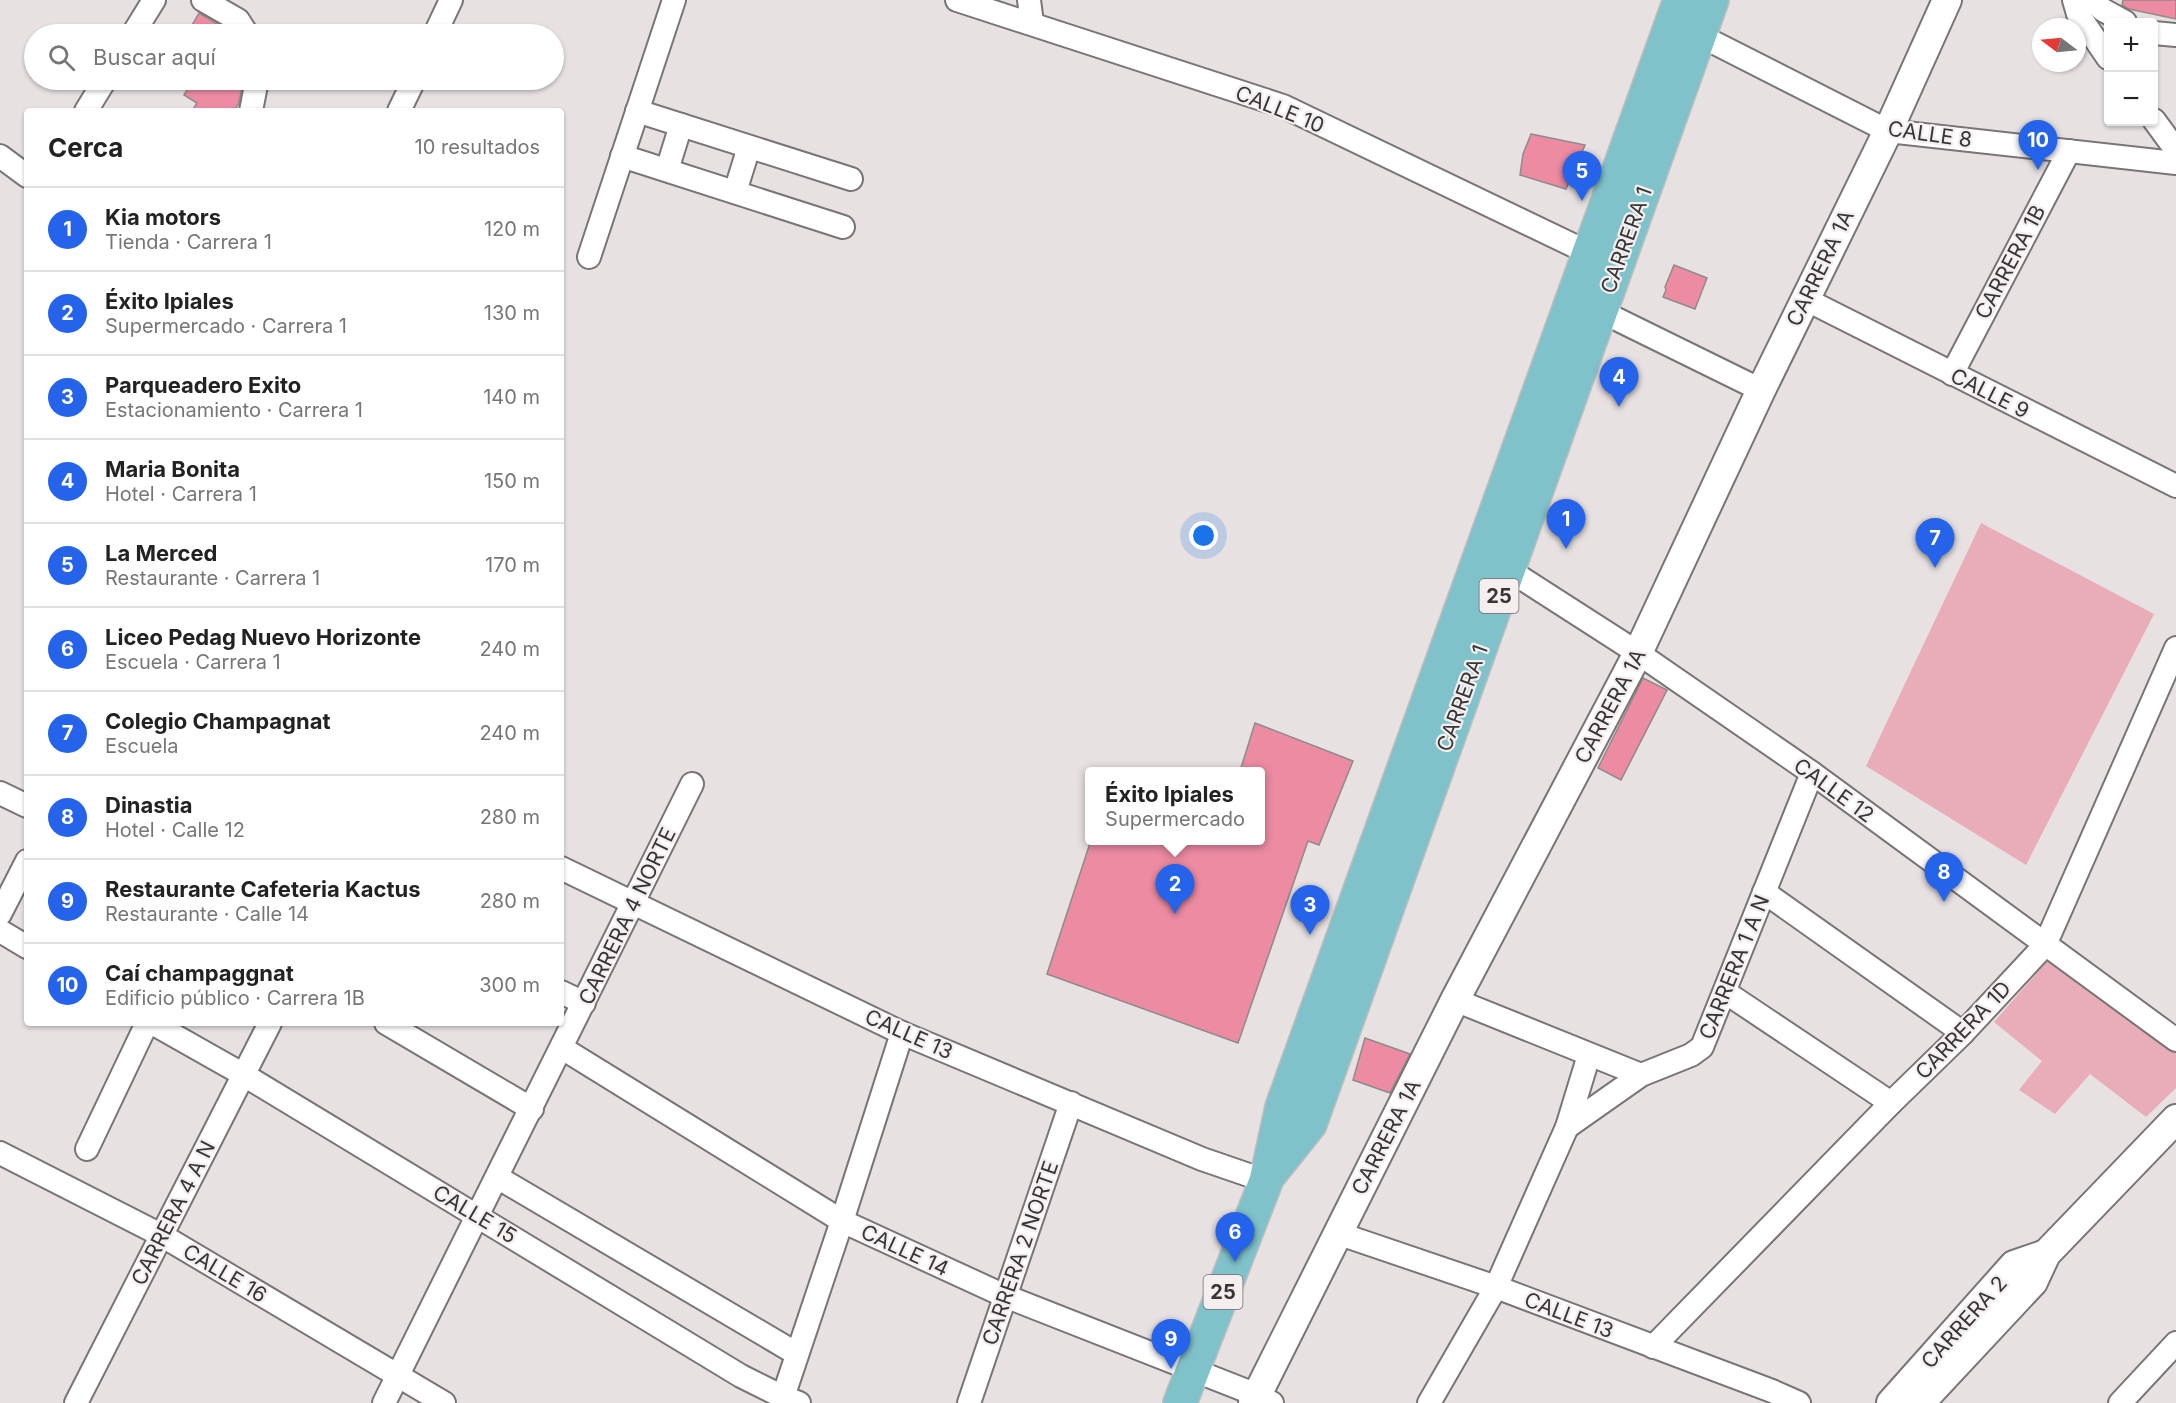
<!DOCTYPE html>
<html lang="es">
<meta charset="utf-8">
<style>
body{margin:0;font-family:Inter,sans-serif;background:#f6f6f6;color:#222}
.controls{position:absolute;right:18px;top:18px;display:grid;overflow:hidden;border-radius:6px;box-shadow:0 2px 4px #0004}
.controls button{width:54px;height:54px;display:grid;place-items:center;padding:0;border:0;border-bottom:2px solid #e0e0e0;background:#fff;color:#222;font:30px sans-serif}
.compass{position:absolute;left:2032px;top:18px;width:54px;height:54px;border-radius:50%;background:#fff;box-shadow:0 2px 4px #0004;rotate:286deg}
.you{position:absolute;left:1204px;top:536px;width:21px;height:21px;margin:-15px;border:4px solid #fff;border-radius:50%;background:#1a73e8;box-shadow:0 0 0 9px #1a73e833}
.badge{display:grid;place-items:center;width:39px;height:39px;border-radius:50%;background:#2563eb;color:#fff;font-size:20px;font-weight:700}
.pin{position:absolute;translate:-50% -50px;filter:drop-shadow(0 2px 3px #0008)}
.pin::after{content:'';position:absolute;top:32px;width:21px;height:18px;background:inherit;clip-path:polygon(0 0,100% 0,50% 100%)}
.popup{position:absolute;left:1085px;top:767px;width:180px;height:78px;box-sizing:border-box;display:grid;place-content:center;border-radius:6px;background:#fff;filter:drop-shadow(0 2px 4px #0005);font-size:20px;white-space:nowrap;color:#767676}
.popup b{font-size:22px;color:#222}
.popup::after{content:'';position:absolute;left:50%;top:100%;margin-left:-12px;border:12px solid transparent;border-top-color:#fff}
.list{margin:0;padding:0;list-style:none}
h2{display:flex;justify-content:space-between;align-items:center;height:78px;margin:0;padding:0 24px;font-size:26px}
h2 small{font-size:20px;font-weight:400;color:#767676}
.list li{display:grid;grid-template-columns:39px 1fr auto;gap:18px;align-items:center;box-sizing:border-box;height:84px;padding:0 24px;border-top:2px solid #e0e0e0}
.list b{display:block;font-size:22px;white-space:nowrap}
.list p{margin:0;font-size:20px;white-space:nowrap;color:#767676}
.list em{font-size:20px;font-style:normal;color:#767676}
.icon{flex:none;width:33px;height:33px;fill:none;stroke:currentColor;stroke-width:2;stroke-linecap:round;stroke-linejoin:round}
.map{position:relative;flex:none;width:2176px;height:1403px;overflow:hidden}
.search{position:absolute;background:#fff;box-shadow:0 2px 4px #0004;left:24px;top:24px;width:540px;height:66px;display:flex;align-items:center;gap:15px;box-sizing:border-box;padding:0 21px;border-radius:33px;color:#767676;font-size:22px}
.panel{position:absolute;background:#fff;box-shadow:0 2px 4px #0004;left:24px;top:108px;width:540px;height:918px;border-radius:6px}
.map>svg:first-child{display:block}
</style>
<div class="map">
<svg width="2176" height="1403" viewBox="0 0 2176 1403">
<rect width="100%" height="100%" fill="#e7e1e2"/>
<!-- green -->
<g fill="#e9acb9">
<polygon points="1981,523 2154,614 2026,865 1866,766"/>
<polygon points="2049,959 2176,1052 2176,1088 2146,1117 2090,1074 2055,1114 2019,1090 2042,1061 1994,1022"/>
</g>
<!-- building -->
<g fill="#ec8ba2" stroke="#8f8a8b" stroke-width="1.5">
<polygon points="2123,0 2176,0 2176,19 2129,9 2122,5"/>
<polygon points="199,13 228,30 231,34 187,34"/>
<polygon points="193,80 243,80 239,103 234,111 192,111 197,103 184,95"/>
<polygon points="1531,134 1585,145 1566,189 1520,175 1523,154"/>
<polygon points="1674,265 1707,278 1695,309 1663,297 1666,290 1665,287"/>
<polygon points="1643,678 1667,690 1621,780 1598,768"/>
<polygon points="1255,723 1353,761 1319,845 1308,841 1238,1043 1047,974 1091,840 1260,840 1260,771 1240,771"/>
<polygon points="1365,1038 1410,1054 1390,1093 1353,1080"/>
</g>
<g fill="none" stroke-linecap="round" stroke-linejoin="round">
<!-- minor casing -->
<g stroke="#797475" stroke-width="26">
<g id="minor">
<polyline points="203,0 238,20 247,34"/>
<polyline points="957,0 1283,106 1589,253"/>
<polyline points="1029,0 1032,23"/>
<polyline points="2074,0 2078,14 2108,58"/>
<polyline points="2092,0 2103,10 2125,22"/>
<polyline points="1687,31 1699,35 1888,131 2176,163"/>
<polyline points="2154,33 2176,35"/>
<polyline points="133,34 154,0"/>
<polyline points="435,34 451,0"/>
<polyline points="86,111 105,80"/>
<polyline points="251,111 257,80"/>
<polyline points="399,111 414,80"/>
<polyline points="637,111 851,179"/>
<polyline points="2154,120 2176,150"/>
<polyline points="0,156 27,176"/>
<polyline points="622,156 843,227"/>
<polyline points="667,170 681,125"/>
<polyline points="735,192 749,147"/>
<polyline points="589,257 674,0"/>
<polyline points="1805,299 2176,486"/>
<polyline points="1588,305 1761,390"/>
<polyline points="1952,374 2069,151"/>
<polyline points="1498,563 1638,653 1812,773 2176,1040"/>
<polyline points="0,793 27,806"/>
<polyline points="561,868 902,1033 1202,1159 1266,1181"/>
<polyline points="1764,892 1963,1033"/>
<polyline points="0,914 27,861"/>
<polyline points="0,931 27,947"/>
<polyline points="561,992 584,1003"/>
<polyline points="1725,992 1891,1103"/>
<polyline points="1455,1000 1641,1075"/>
<polyline points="152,1023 244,1075 741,1376 783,1397 799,1403"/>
<polyline points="386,1023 532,1109"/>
<polyline points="562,1048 842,1221 1005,1296 1257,1395 1272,1403"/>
<polyline points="1567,1127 1641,1075 1691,1055 1702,1047 1812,773"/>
<polyline points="87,1149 147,1023"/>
<polyline points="0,1153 161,1235 444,1403"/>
<polyline points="497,1177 797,1354"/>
<polyline points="1337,1233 1496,1287 1772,1391 1799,1403"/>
<polyline points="1653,1347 1891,1103 1963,1033 2045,945 2176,648"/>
<polyline points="76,1403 270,1023"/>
<polyline points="384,1403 692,784"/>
<polyline points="781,1403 842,1221 902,1033"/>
<polyline points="969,1403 1071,1103"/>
<polyline points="1429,1403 1496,1287 1567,1127 1589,1055"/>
<polyline points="2120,1403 2176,1343"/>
</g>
</g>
<!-- tertiary casing -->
<g stroke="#797475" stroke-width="32">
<g id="tertiary">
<polyline points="1253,1403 1455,1000 1638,653 1761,390 1888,131 1947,0"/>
<polyline points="1891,1403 2014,1265 2046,1254"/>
<polyline points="1920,1403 2033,1282 2046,1254 2176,1119"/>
</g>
</g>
<!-- primary casing -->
<g stroke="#bfbebe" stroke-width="36">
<g id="primary">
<polyline points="1270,1174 1310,1124 1712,0"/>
<polyline points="1180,1403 1266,1181 1282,1107 1680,0"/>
</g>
</g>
<!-- minor -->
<use href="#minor" stroke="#fff" stroke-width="22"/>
<!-- tertiary -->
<use href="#tertiary" stroke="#fff" stroke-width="28"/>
<!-- primary -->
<use href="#primary" stroke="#80c2ca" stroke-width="33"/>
</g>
<g text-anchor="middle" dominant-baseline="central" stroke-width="4.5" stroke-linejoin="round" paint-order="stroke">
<!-- shield labels -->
<g fill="#f4eeef" stroke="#706c6d" stroke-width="1.5">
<rect x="1479.5" y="579" width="39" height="34" rx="4.5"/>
<rect x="1203.5" y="1275" width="39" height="34" rx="4.5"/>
</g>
<g font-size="20" font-weight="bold" fill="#373535">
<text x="1499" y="596">25</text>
<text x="1223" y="1292">25</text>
</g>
<!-- street labels -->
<g font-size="21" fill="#373535" stroke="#f4eeef">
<text transform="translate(1280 109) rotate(22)">CALLE 10</text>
<text transform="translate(1930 134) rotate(8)">CALLE 8</text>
<text transform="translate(1626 240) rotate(-70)">CARRERA 1</text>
<text transform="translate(2010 262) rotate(-62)">CARRERA 1B</text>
<text transform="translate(1820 268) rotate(-64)">CARRERA 1A</text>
<text transform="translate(1990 393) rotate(27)">CALLE 9</text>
<text transform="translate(1462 698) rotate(-70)">CARRERA 1</text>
<text transform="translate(1610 706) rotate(-62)">CARRERA 1A</text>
<text transform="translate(1834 790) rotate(36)">CALLE 12</text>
<text transform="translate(627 916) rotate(-64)">CARRERA 4 NORTE</text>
<text transform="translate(1734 967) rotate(-68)">CARRERA 1 A N</text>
<text transform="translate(1963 1030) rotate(-46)">CARRERA 1D</text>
<text transform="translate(909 1034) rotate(24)">CALLE 13</text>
<text transform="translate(1386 1137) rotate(-63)">CARRERA 1A</text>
<text transform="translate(173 1213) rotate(-63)">CARRERA 4 A N</text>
<text transform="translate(475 1214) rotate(31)">CALLE 15</text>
<text transform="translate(905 1250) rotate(25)">CALLE 14</text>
<text transform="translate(1020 1253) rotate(-71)">CARRERA 2 NORTE</text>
<text transform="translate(225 1273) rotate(31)">CALLE 16</text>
<text transform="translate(1569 1315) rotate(21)">CALLE 13</text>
<text transform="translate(1964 1322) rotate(-48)">CARRERA 2</text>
</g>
</g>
</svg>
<div class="controls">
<button>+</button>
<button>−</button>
</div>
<svg class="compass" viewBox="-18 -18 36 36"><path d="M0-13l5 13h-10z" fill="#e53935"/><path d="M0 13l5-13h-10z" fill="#767676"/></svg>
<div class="you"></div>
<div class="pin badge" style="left:1566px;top:549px">1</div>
<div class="pin badge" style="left:1175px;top:914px">2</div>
<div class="popup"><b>Éxito Ipiales</b>Supermercado</div>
<div class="pin badge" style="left:1310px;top:935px">3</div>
<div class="pin badge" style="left:1619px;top:407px">4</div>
<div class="pin badge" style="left:1582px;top:201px">5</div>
<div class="pin badge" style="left:1235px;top:1262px">6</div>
<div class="pin badge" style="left:1935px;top:568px">7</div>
<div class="pin badge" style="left:1944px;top:902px">8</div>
<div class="pin badge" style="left:1171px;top:1369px">9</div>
<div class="pin badge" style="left:2038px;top:170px">10</div>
<div class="search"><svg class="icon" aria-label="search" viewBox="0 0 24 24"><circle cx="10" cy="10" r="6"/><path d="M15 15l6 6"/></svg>Buscar aquí</div>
<section class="panel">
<h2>Cerca<small>10 resultados</small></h2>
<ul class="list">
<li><span class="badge">1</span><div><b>Kia motors</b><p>Tienda · Carrera 1</p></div><em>120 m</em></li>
<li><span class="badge">2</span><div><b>Éxito Ipiales</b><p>Supermercado · Carrera 1</p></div><em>130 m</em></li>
<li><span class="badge">3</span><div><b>Parqueadero Exito</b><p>Estacionamiento · Carrera 1</p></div><em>140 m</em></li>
<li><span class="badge">4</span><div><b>Maria Bonita</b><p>Hotel · Carrera 1</p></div><em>150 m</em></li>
<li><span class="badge">5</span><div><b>La Merced</b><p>Restaurante · Carrera 1</p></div><em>170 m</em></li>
<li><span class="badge">6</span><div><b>Liceo Pedag Nuevo Horizonte</b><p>Escuela · Carrera 1</p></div><em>240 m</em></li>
<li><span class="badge">7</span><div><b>Colegio Champagnat</b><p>Escuela</p></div><em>240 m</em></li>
<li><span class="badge">8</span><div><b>Dinastia</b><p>Hotel · Calle 12</p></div><em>280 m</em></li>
<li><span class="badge">9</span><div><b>Restaurante Cafeteria Kactus</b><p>Restaurante · Calle 14</p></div><em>280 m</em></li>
<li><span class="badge">10</span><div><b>Caí champaggnat</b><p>Edificio público · Carrera 1B</p></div><em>300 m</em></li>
</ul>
</section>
</div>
